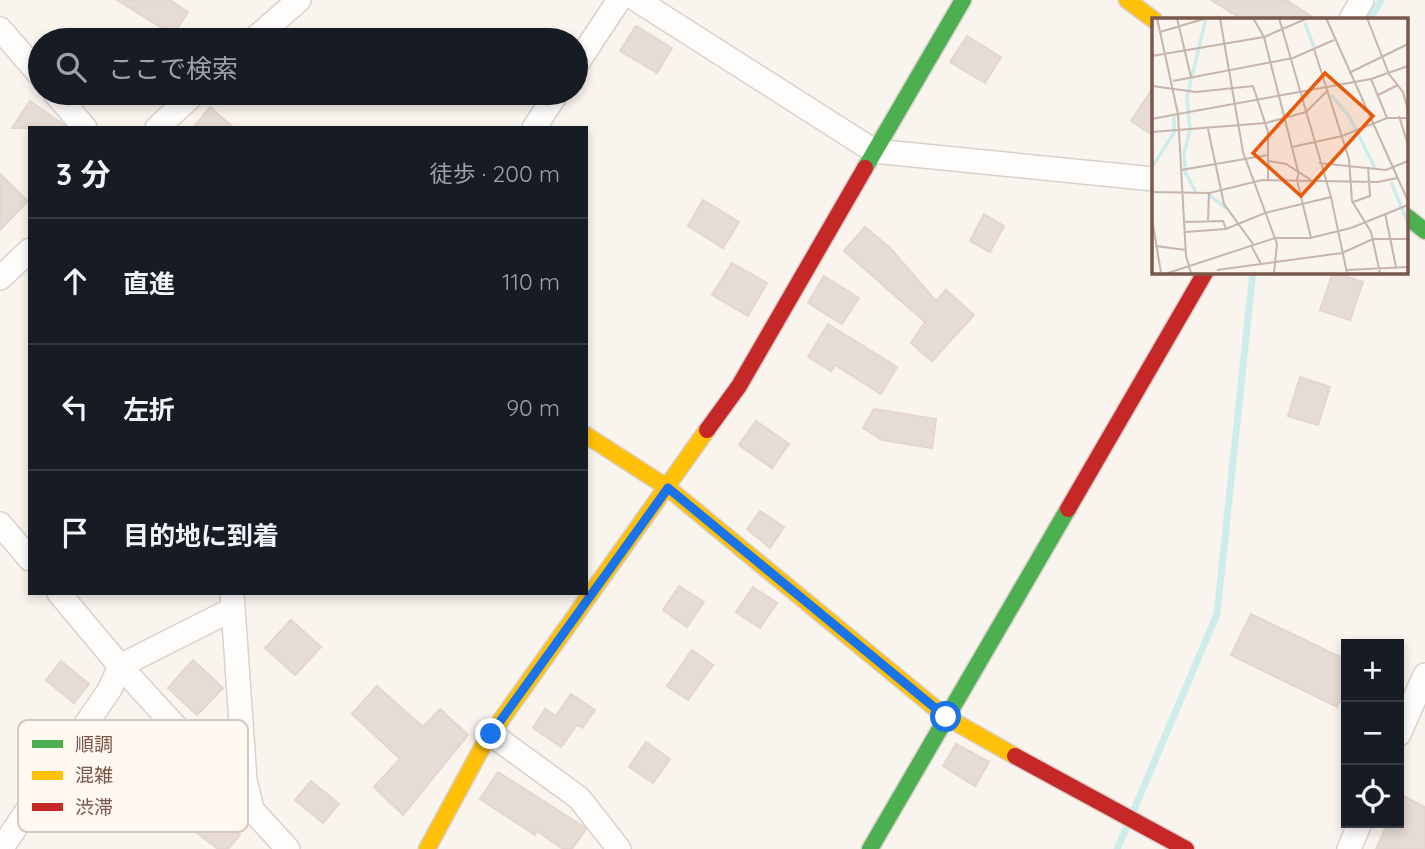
<!DOCTYPE html>
<html lang="ja">
<meta charset="utf-8">
<style>
body{margin:0;font-family:Quicksand,"Noto Sans JP",sans-serif;background:#20242c;color:#f1f3f6}
.controls{position:absolute;right:21px;bottom:21px;display:grid;overflow:hidden;border-radius:0px;box-shadow:0 4px 10px #0003}
.controls button{width:63px;height:63px;display:grid;place-items:center;padding:0;border:0;border-bottom:2px solid #363941;background:#171b24;color:#f1f3f6;font:35px sans-serif}
.stop{position:absolute;width:21px;height:21px;margin:-16px;border:5px solid #1a73e8;border-radius:50%;background:#fff}
.stop.end{background:#1a73e8;border-color:#fff;box-shadow:0 2px 7px #0008}
.list{margin:0;padding:0;list-style:none}
h2{display:flex;justify-content:space-between;align-items:center;height:91px;margin:0;padding:0 28px;font-size:30px}
h2 small{font-size:23px;font-weight:400;color:#9ea1a6}
.list li{display:grid;grid-template-columns:46px 1fr auto;gap:21px;align-items:center;box-sizing:border-box;height:126px;padding:0 28px;border-top:2px solid #363941}
.list b{display:block;font-size:26px;white-space:nowrap}
.list em{font-size:23px;font-style:normal;color:#9ea1a6}
.icon{flex:none;width:38px;height:38px;fill:none;stroke:currentColor;stroke-width:2;stroke-linecap:round;stroke-linejoin:round}
.map{position:relative;flex:none;width:1425px;height:849px;overflow:hidden}
.search{position:absolute;background:#171b24;box-shadow:0 4px 10px #0003;left:28px;top:28px;width:560px;height:77px;display:flex;align-items:center;gap:18px;box-sizing:border-box;padding:0 24px;border-radius:38px;color:#9ea1a6;font-size:26px}
.panel{position:absolute;background:#171b24;box-shadow:0 4px 10px #0003;left:28px;top:126px;width:560px;height:469px;border-radius:0px}
.map>svg:first-child{display:block}
</style>
<div class="map">
<svg width="1425" height="849" viewBox="0 0 1425 849">
<rect width="100%" height="100%" fill="#f9f4ee"/>
<g fill="none" stroke-linecap="round" stroke-linejoin="round">
<!-- stream -->
<g stroke="#ceeceb" stroke-width="7">
<polyline points="1370,19 1381,0"/>
<polyline points="1133,812 1217,614 1253,271"/>
<polyline points="1117,849 1127,826"/>
</g>
</g>
<!-- building -->
<g fill="#e6dcd5" stroke="#e3d6cf" stroke-width="2">
<polygon points="117,0 170,0 188,12 173,35"/>
<polygon points="1211,0 1286,0 1316,19 1242,19"/>
<polygon points="636,26 672,48 657,73 620,51"/>
<polygon points="967,36 1001,57 985,83 950,62"/>
<polygon points="1154,86 1154,136 1131,121"/>
<polygon points="30,101 64,125 66,128 12,128"/>
<polygon points="210,107 234,128 193,128"/>
<polygon points="0,174 28,201 0,230"/>
<polygon points="703,200 739,222 723,248 688,226"/>
<polygon points="984,214 1004,226 990,252 970,241"/>
<polygon points="865,227 891,249 936,301 946,290 974,315 932,361 911,343 925,322 844,251"/>
<polygon points="732,263 767,283 748,316 712,295"/>
<polygon points="1333,272 1363,282 1350,320 1320,310"/>
<polygon points="824,276 859,298 842,324 808,303"/>
<polygon points="828,324 897,367 881,394 835,365 831,371 808,357"/>
<polygon points="1300,377 1330,387 1318,425 1288,416"/>
<polygon points="874,409 936,419 932,448 882,440 863,428"/>
<polygon points="756,421 789,444 772,468 739,445"/>
<polygon points="760,511 784,527 770,548 747,529"/>
<polygon points="679,586 704,602 687,627 663,610"/>
<polygon points="753,587 777,603 760,628 736,612"/>
<polygon points="1251,614 1346,660 1346,687 1337,707 1231,655"/>
<polygon points="291,620 321,647 295,675 265,648"/>
<polygon points="692,650 713,665 688,700 667,686"/>
<polygon points="193,660 223,688 197,715 168,688"/>
<polygon points="61,661 89,684 74,703 46,680"/>
<polygon points="377,686 423,727 440,709 468,735 403,815 374,787 400,759 352,714"/>
<polygon points="571,694 595,710 582,728 577,725 561,747 533,728 545,709 556,716"/>
<polygon points="646,742 670,759 653,783 629,767"/>
<polygon points="956,744 989,762 975,786 943,766"/>
<polygon points="498,772 584,827 586,829 572,849 563,849 537,831 535,835 480,799"/>
<polygon points="311,781 339,804 323,823 295,800"/>
<polygon points="1399,794 1425,807 1425,849 1376,849 1388,823 1399,823"/>
<polygon points="212,812 240,835 228,849 218,849 196,832"/>
</g>
<g fill="none" stroke-linecap="round" stroke-linejoin="round">
<!-- street casing -->
<g stroke="#d9d1cc" stroke-width="26">
<g id="street">
<polyline points="637,0 874,151 1154,179"/>
<polyline points="1351,19 1362,0"/>
<polyline points="0,29 40,75"/>
<polyline points="253,40 299,0"/>
<polyline points="576,65 619,0"/>
<polyline points="55,93 85,128"/>
<polyline points="157,128 195,93"/>
<polyline points="534,128 557,93"/>
<polyline points="0,278 30,250"/>
<polyline points="0,524 30,559"/>
<polyline points="59,593 120,666 288,849"/>
<polyline points="232,593 245,780 252,808"/>
<polyline points="491,734 579,798 619,849"/>
<polyline points="1399,734 1425,675"/>
<polyline points="1,849 110,689 120,666 233,609"/>
<polyline points="1349,849 1360,823"/>
</g>
</g>
<!-- fast casing -->
<g stroke="#d9cfca" stroke-width="19">
<g id="fast">
<polyline points="865,168 963,0"/>
<polyline points="1406,216 1425,231"/>
<polyline points="870,849 1068,509"/>
</g>
</g>
<!-- slow casing -->
<g stroke="#d9cfca" stroke-width="19">
<g id="slow">
<polyline points="1127,0 1154,20"/>
<polyline points="586,435 668,488 946,717 1015,756"/>
<polyline points="427,849 484,744 707,430"/>
</g>
</g>
<!-- jam casing -->
<g stroke="#d9cfca" stroke-width="19">
<g id="jam">
<polyline points="707,430 739,386 865,168"/>
<polyline points="1068,509 1206,271"/>
<polyline points="1015,756 1186,849"/>
</g>
</g>
<!-- street -->
<use href="#street" stroke="#fefdfc" stroke-width="23"/>
<!-- fast -->
<use href="#fast" stroke="#4caf50" stroke-width="16"/>
<!-- slow -->
<use href="#slow" stroke="#ffc107" stroke-width="16"/>
<!-- jam -->
<use href="#jam" stroke="#c62828" stroke-width="16"/>
</g>
<g fill="none" stroke-linecap="round" stroke-linejoin="round">
<!-- route -->
<polyline stroke="#1a73e8" stroke-width="9" points="491,734 668,488 946,717"/>
</g>
<!-- overview -->
<g transform="translate(1152 18)">
<rect width="256" height="256" fill="#f9f4ee"/>
<path fill="none" stroke="#ceeceb" stroke-width="3.5" d="M153,5L162,29M179,77L197,98L223,150M0,149L22,115V98M239,164L256,205M44,174L33,154L32,135L38,113L35,79L54,0M56,176L74,190"/>
<path fill="none" stroke="#c7b5ac" stroke-width="2" d="M25,0L39,59M68,0L91,134L125,226L122,255M101,0L112,19L146,153M127,0L179,179L195,255M174,0L256,183M215,0L237,56L251,74L256,93M8,14L55,0M162,31L197,141L200,183L219,214L228,255M0,38L112,19L156,0M197,55L256,26M219,61L235,100M21,63L141,40L182,22M0,68L44,74L101,68L116,114V161M226,77L246,67M247,98L256,127M0,101L26,96L5,0M56,111L72,186L101,226M0,114L114,105L154,94L176,72M140,129L190,118L235,100H256M116,143L134,146L159,162M167,145L234,152L256,143M29,152L116,137M147,153L145,162L159,220M0,174L57,175M201,184L218,178L216,149M233,195L244,249M0,201L9,255M56,202L57,175L110,162L226,164L245,160M32,204L71,203L74,211M33,214L74,211L113,195L179,179M99,227L109,246M4,228L34,232M65,252L190,235L221,221H256M194,252L256,249M16,255L123,220H158L199,210L256,187M39,255L34,238L26,96L219,61L256,48"/>
<path fill="#e8590c" fill-opacity="0.15" stroke="#e8590c" stroke-width="3.5" d="M173,55L221,98L149,178L101,135Z"/>
<rect width="256" height="256" fill="none" stroke="#7b574a" stroke-width="3.5"/>
</g>
<!-- legend -->
<rect x="18" y="720" width="230" height="112" rx="10" fill="#fff8f1" stroke="#d7c8bf" stroke-width="2"/>
<rect x="32" y="740" width="31" height="8" fill="#4caf50"/>
<rect x="32" y="771" width="31" height="9" fill="#ffc107"/>
<rect x="32" y="803" width="31" height="8" fill="#c62828"/>
<g font-size="19" fill="#7b574a">
<text x="75" y="751">順調</text>
<text x="75" y="782">混雑</text>
<text x="75" y="814">渋滞</text>
</g>
</svg>
<div class="controls">
<button>+</button>
<button>−</button>
<button><svg class="icon" aria-label="locate" viewBox="0 0 24 24"><circle cx="12" cy="12" r="6"/><path d="M12 2v4M12 18v4M2 12h4M18 12h4"/></svg></button>
</div>
<div class="stop" style="left:946px;top:717px"></div>
<div class="stop end" style="left:491px;top:734px"></div>
<div class="search"><svg class="icon" aria-label="search" viewBox="0 0 24 24"><circle cx="10" cy="10" r="6"/><path d="M15 15l6 6"/></svg>ここで検索</div>
<section class="panel">
<h2>3 分<small>徒歩 · 200 m</small></h2>
<ul class="list">
<li><svg class="icon" aria-label="ahead" viewBox="0 0 24 24"><path d="M12 20V5M6 11l6-6 6 6"/></svg><div><b>直進</b></div><em>110 m</em></li>
<li><svg class="icon" aria-label="left" viewBox="0 0 24 24"><path d="M17 20v-9H6M10 6l-5 5 5 5"/></svg><div><b>左折</b></div><em>90 m</em></li>
<li><svg class="icon" aria-label="arrive" viewBox="0 0 24 24"><path d="M6 21V4h12l-3 4 3 4H6"/></svg><div><b>目的地に到着</b></div></li>
</ul>
</section>
</div>
